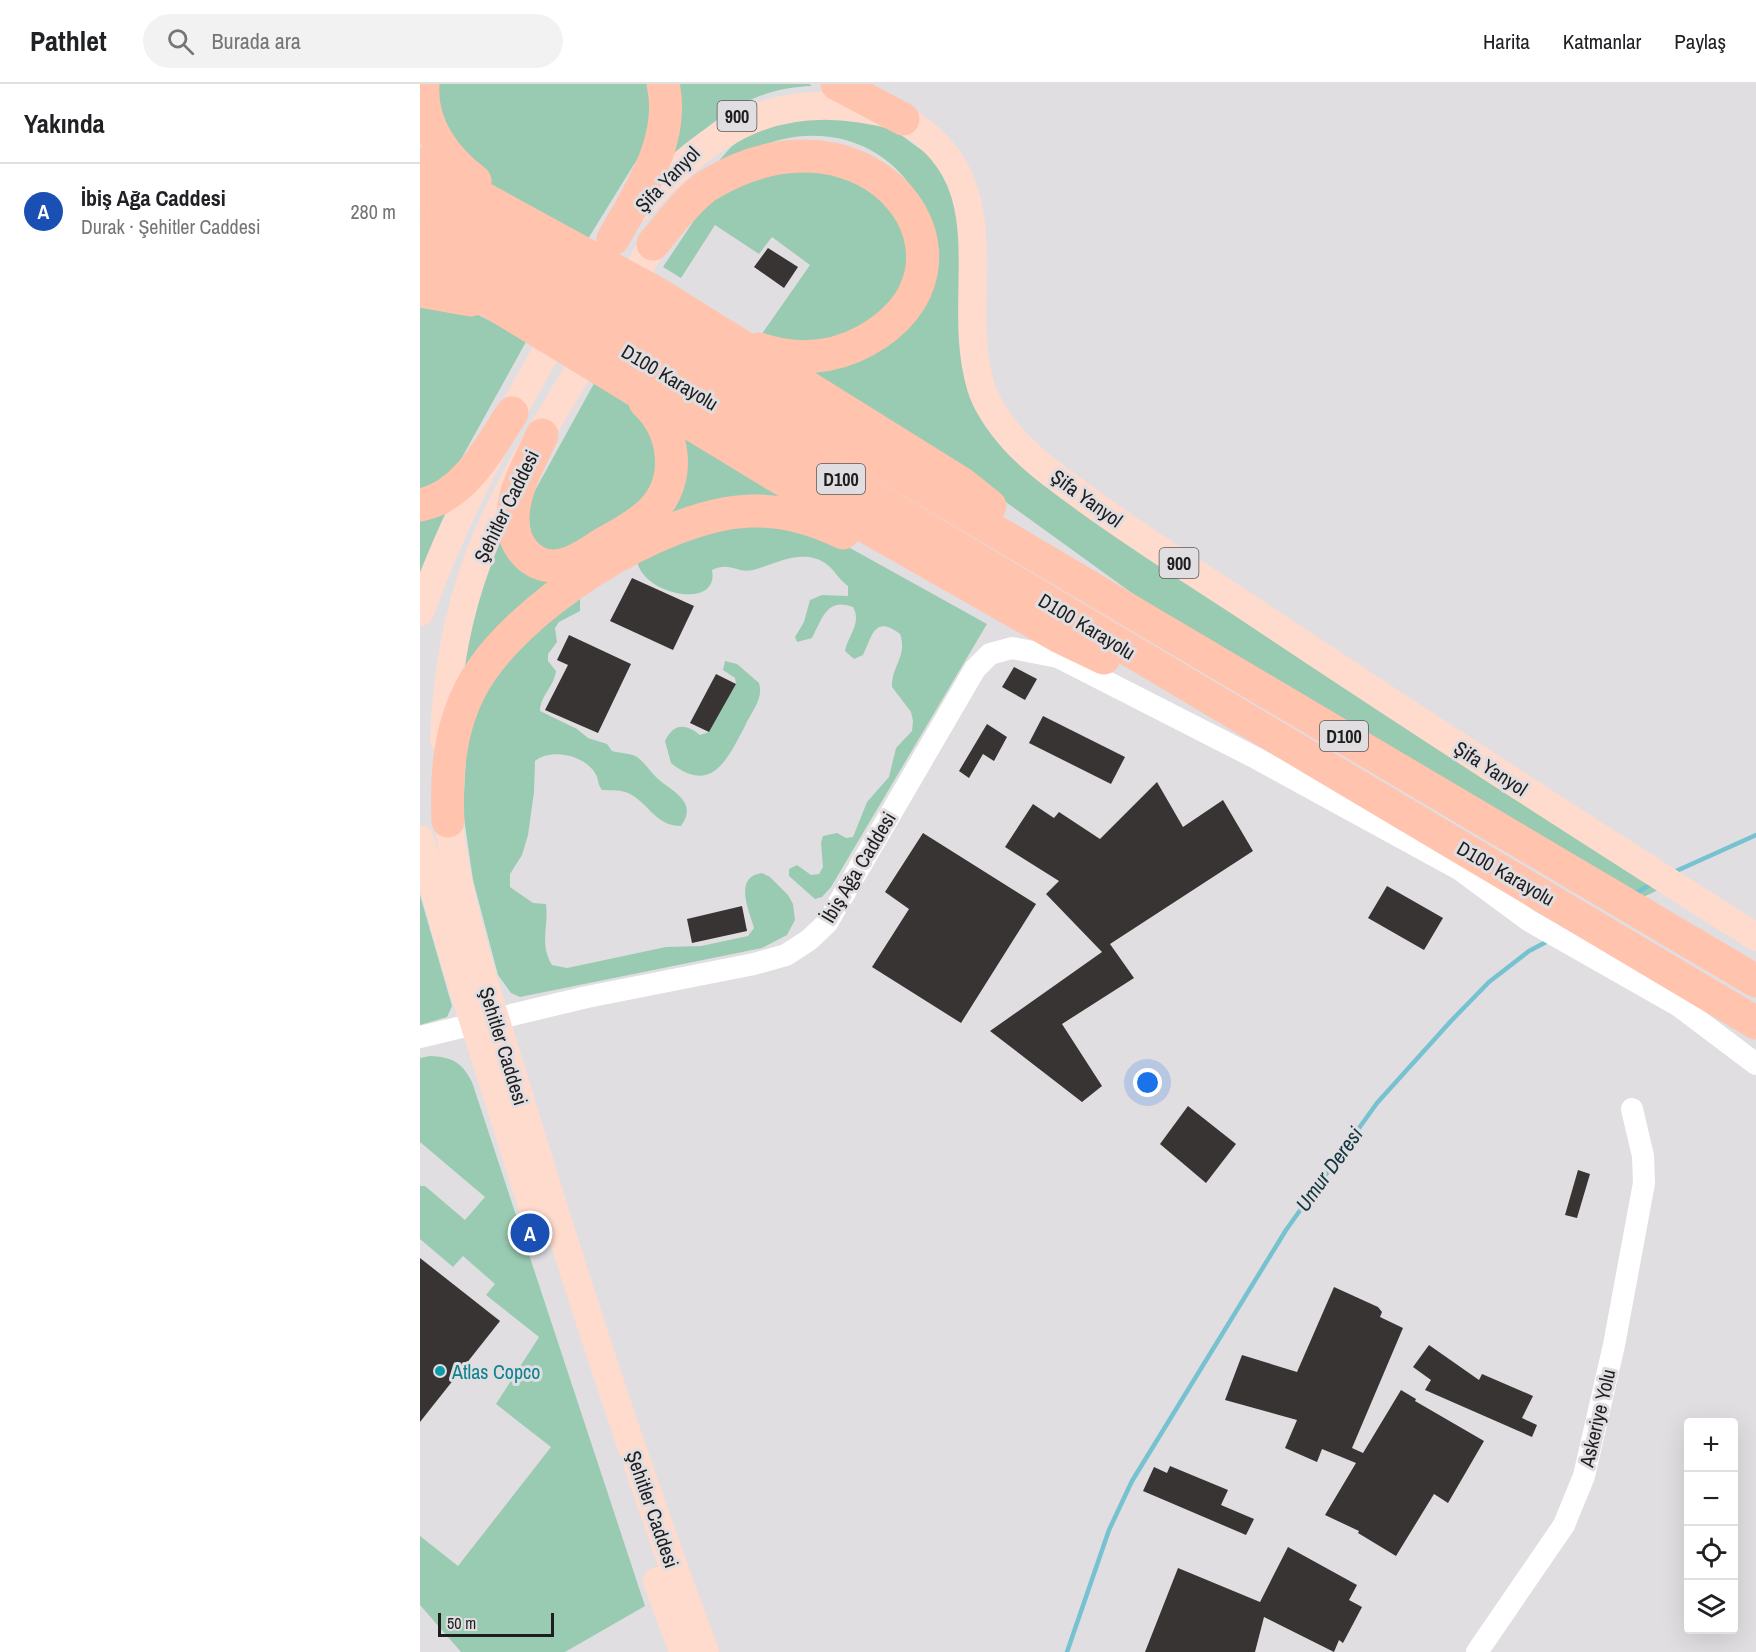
<!DOCTYPE html>
<html lang="tr">
<meta charset="utf-8">
<style>
body{margin:0;font-family:"Archivo Narrow",sans-serif;background:#f2f2f2;color:#202124}
.controls{position:absolute;right:18px;bottom:18px;display:grid;overflow:hidden;border-radius:6px;box-shadow:0 6px 24px #0002}
.controls button{width:54px;height:54px;display:grid;place-items:center;padding:0;border:0;border-bottom:2px solid #e0e0e0;background:#fff;color:#202124;font:30px sans-serif}
.scale{position:absolute;left:18px;bottom:15px;width:116px;box-sizing:border-box;padding-left:6px;border:3px solid #1f1e1f;border-top:0;font-size:16px;line-height:21px;white-space:nowrap;color:#1f1e1f;-webkit-text-stroke:4px #e1dee1;paint-order:stroke}
.you{position:absolute;left:728px;top:999px;width:21px;height:21px;margin:-15px;border:4px solid #fff;border-radius:50%;background:#1a73e8;box-shadow:0 0 0 9px #1a73e833}
.badge{display:grid;place-items:center;width:39px;height:39px;border-radius:50%;background:#2563eb;color:#fff;font-size:20px;font-weight:700}
.pin{position:absolute;translate:-50% -50%;border:3px solid #fff;box-shadow:0 2px 6px #0006}
.list{margin:0;padding:0;list-style:none}
h2{display:flex;justify-content:space-between;align-items:center;height:78px;margin:0;padding:0 24px;font-size:26px}
h2 small{font-size:20px;font-weight:400;color:#757577}
.list li{display:grid;grid-template-columns:39px 1fr auto;gap:18px;align-items:center;box-sizing:border-box;height:96px;padding:0 24px;border-top:2px solid #e0e0e0}
.list b{display:block;font-size:22px;white-space:nowrap}
.list p{margin:0;font-size:20px;white-space:nowrap;color:#757577}
.list em{font-size:20px;font-style:normal;color:#757577}
.icon{flex:none;width:33px;height:33px;fill:none;stroke:currentColor;stroke-width:2;stroke-linecap:round;stroke-linejoin:round}
.map{position:relative;flex:none;width:1336px;height:1568px;overflow:hidden}
header{display:flex;align-items:center;gap:36px;box-sizing:border-box;height:84px;padding:0 30px;background:#fff;border-bottom:2px solid #e0e0e0}
header strong{font-size:28px}
nav{display:flex;gap:33px;margin-inline-start:auto;font-size:21px}
.search{width:420px;height:54px;background:#f2f2f2;display:flex;align-items:center;gap:15px;box-sizing:border-box;padding:0 21px;border-radius:33px;color:#757577;font-size:22px}
main{display:flex}
aside{flex:1;background:#fff}
.map>svg:first-child{display:block}
</style>
<header>
<strong>Pathlet</strong>
<div class="search"><svg class="icon" aria-label="search" viewBox="0 0 24 24"><circle cx="10" cy="10" r="6"/><path d="M15 15l6 6"/></svg>Burada ara</div>
<nav><a>Harita</a><a>Katmanlar</a><a>Paylaş</a></nav>
</header>
<main>
<aside>
<h2>Yakında<small></small></h2>
<ul class="list">
<li><span class="badge" style="background:#1a4fb4">A</span><div><b>İbiş Ağa Caddesi</b><p>Durak · Şehitler Caddesi</p></div><em>280 m</em></li>
</ul>
</aside>
<div class="map">
<svg width="1336" height="1568" viewBox="0 0 1336 1568">
<rect width="100%" height="100%" fill="#e1dee1"/>
<!-- green -->
<g fill="#99cbb2">
<polygon points="9,0 236,0 237,8 221,69 166,158 78,106 40,78"/>
<path d="M253,0H389L392,2C328,4 289,38 246,82Z"/>
<path d="M394,27L470,43L511,73L536,113L554,321L1240,805L1217,816L723,517L554,395L361,281L466,258L502,122C477,66 418,41 359,56C335,62 313,75 291,86L311,63L328,50Z"/>
<polygon points="359,72 483,116 488,199 430,257 337,257 390,181 352,153 339,170 295,141 261,194 243,183 283,123"/>
<polygon points="0,215 47,225 107,256 30,395 0,413"/>
<polygon points="177,294 204,312 240,355 235,408 153,468 113,465 107,421"/>
<polygon points="253,346 415,434 283,428 41,594 50,541 83,440 99,477 225,445"/>
<polygon points="33,415 0,497 0,429"/>
<path d="M341,438L421,459L567,540L411,803L402,813L395,815L369,792V785L377,781L391,791L399,790L403,783L401,759L403,752L417,749L426,754L433,753L447,718L469,693L476,664L492,647L493,637L491,628L472,603C471,582 488,572 480,550C454,530 452,553 443,571L434,575L425,567C428,551 442,540 433,523C407,513 402,535 392,554L377,558L375,553L384,538L390,516L402,511L428,512V502C419,496 414,485 405,479C382,464 355,480 333,486C318,490 310,477 292,486C300,528 219,510 217,475L251,458Z"/>
<path d="M160,515V527L139,538L135,544L137,558L128,570V577L136,587C134,603 120,612 120,627L157,645L168,654L187,660L192,667C199,669 209,669 215,672C222,675 229,686 235,692C248,706 280,716 261,742C236,742 229,720 210,710C202,705 191,707 182,706C177,700 179,694 175,689C164,671 131,664 115,677L114,708L108,751L102,771L90,790V803L113,819L126,820C129,843 119,859 132,881L147,884L246,863L281,862L328,852L334,844C329,826 313,793 342,789L350,793L368,811L373,820L375,836L367,851L342,864L100,913L91,909L78,891L53,796L43,727L47,655L66,606L110,550Z"/>
<path d="M305,577L317,580L339,599C344,615 331,628 325,642C308,674 292,712 251,679L245,657C253,639 266,639 280,651L289,648L316,600L315,594L303,586Z"/>
<polygon points="0,811 32,922 27,933 0,941"/>
<path d="M10,972C32,973 42,978 52,998L225,1522L145,1568H41L0,1521V1452L38,1482L131,1363L76,1320L119,1253L66,1211L75,1200L43,1172L33,1183L0,1155V1102H5L45,1136L65,1113L0,1058V974Z"/>
</g>
<g fill="none" stroke-linecap="round" stroke-linejoin="round">
<!-- stream -->
<g stroke="#76c2d1" stroke-width="4.5">
<polyline points="1254,788 1336,751"/>
<polyline points="1214,810 1233,799"/>
<polyline points="647,1568 689,1446 712,1397 866,1146 957,1019 1031,937 1069,898 1109,867 1128,857"/>
</g>
</g>
<!-- building -->
<g fill="#373433">
<polygon points="348,164 378,183 364,204 334,183"/>
<polygon points="212,494 274,522 253,566 190,537"/>
<polygon points="149,551 211,580 178,649 125,626 148,581 137,576"/>
<polygon points="594,583 617,595 605,616 582,603"/>
<polygon points="296,590 316,600 289,648 270,639"/>
<polygon points="623,632 705,673 691,700 609,659"/>
<polygon points="567,640 587,653 574,677 563,670 549,694 539,687"/>
<polygon points="737,698 763,743 803,716 833,767 690,860 714,894 642,940 682,1002 662,1018 570,947 682,868 626,810 639,797 585,763 613,720 634,734 639,728 680,755"/>
<polygon points="503,749 616,820 541,939 452,883 489,825 465,808"/>
<polygon points="967,802 1023,834 1004,866 948,834"/>
<polygon points="322,822 327,847 272,859 267,835"/>
<polygon points="768,1022 816,1060 786,1099 740,1060"/>
<polygon points="1158,1086 1170,1090 1157,1134 1145,1131"/>
<polygon points="0,1174 80,1237 0,1338"/>
<polygon points="914,1203 958,1223 962,1228 960,1233 983,1244 932,1364 943,1369 981,1306 996,1315 995,1317 1064,1357 1028,1419 1014,1410 976,1472 938,1449 939,1447 905,1431 936,1379 902,1365 897,1378 865,1364 877,1336 805,1316 822,1271 877,1288"/>
<polygon points="1009,1261 1059,1296 1062,1290 1113,1312 1102,1334 1117,1341 1112,1353 1005,1306 1011,1296 993,1283"/>
<polygon points="750,1382 808,1406 801,1421 834,1435 826,1451 723,1407 734,1383 747,1389"/>
<polygon points="868,1463 937,1501 929,1516 942,1523 923,1559 919,1556 914,1568 844,1533 835,1568 725,1568 758,1484 840,1518"/>
</g>
<g fill="none" stroke-linecap="round" stroke-linejoin="round">
<!-- minor -->
<g stroke="#fff" stroke-width="22">
<polyline points="1255,910 1259,922 1336,980"/>
<polyline points="0,953 167,913 334,880 366,871 389,856 407,839 555,585 570,570 592,564 638,573 836,674 1039,785 1108,836 1259,922"/>
<polyline points="1057,1568 1144,1441 1164,1392 1194,1261 1224,1099 1223,1072 1212,1025"/>
</g>
<!-- major -->
<g stroke="#ffdbce" stroke-width="28">
<path d="M218,124C294,41 363,0 479,33C594,94 532,210 561,303C567,323 580,340 594,356C613,377 637,394 660,411C717,453 777,490 836,529C1001,639 1168,747 1336,853"/>
<polyline points="201,214 245,141"/>
<path d="M0,528C36,427 90,330 144,237"/>
<path d="M24,656C26,595 37,531 59,473C88,397 135,327 176,257"/>
<path d="M26,715C35,821 74,928 105,1031C160,1211 218,1391 285,1568"/>
<polyline points="0,755 35,879 118,1140"/>
<polyline points="237,1497 263,1568"/>
</g>
<!-- highway -->
<g stroke="#ffc3ae" stroke-width="33">
<path d="M3,0C0,40 24,74 55,97"/>
<polyline points="417,0 483,35"/>
<polyline points="0,80 238,210 541,399 570,422"/>
<polyline points="0,107 1336,897"/>
<polyline points="0,144 1336,939"/>
<path d="M193,155C219,109 256,55 243,0"/>
<path d="M233,160C249,140 265,119 285,103C451,0 583,181 445,257C412,275 375,277 339,265"/>
<polyline points="0,175 355,391 638,552 684,574"/>
<polyline points="0,207 51,216"/>
<path d="M122,351C110,378 92,407 93,437C93,459 108,480 131,482C149,483 167,470 181,461C198,451 217,442 231,428C262,397 256,347 225,318"/>
<path d="M0,421C44,413 70,363 92,329"/>
<path d="M28,737C26,692 29,645 51,604C92,525 242,429 331,427C364,426 394,435 423,449"/>
</g>
</g>
<!-- markers -->
<circle fill="#0f9aa8" stroke="#e1dee1" stroke-width="2" cx="20" cy="1287" r="6"/>
<g text-anchor="middle" dominant-baseline="central" stroke-width="6" stroke-linejoin="round" paint-order="stroke">
<!-- shield labels -->
<g fill="#e1dee1" stroke="#595859" stroke-width="1.5">
<rect x="297.5" y="17" width="39" height="30" rx="4.5"/>
<rect x="397" y="380" width="48" height="30" rx="4.5"/>
<rect x="739.5" y="464" width="39" height="30" rx="4.5"/>
<rect x="900" y="637" width="48" height="30" rx="4.5"/>
</g>
<g font-size="18" font-weight="bold" fill="#1f1e1f">
<text x="317" y="32">900</text>
<text x="421" y="395">D100</text>
<text x="759" y="479">900</text>
<text x="924" y="652">D100</text>
</g>
<!-- street labels -->
<g font-size="20" fill="#1f1e1f" stroke="#e1dee1">
<text transform="translate(247 95) rotate(-46)">Şifa Yanyol</text>
<text transform="translate(250 293) rotate(31)">D100 Karayolu</text>
<text transform="translate(667 414) rotate(36)">Şifa Yanyol</text>
<text transform="translate(86 422) rotate(-64)">Şehitler Caddesi</text>
<text transform="translate(667 542) rotate(31)">D100 Karayolu</text>
<text transform="translate(1071 684) rotate(33)">Şifa Yanyol</text>
<text transform="translate(438 783) rotate(-59)">İbiş Ağa Caddesi</text>
<text transform="translate(1086 789) rotate(30)">D100 Karayolu</text>
<text transform="translate(84 962) rotate(73)">Şehitler Caddesi</text>
<text transform="translate(1177 1334) rotate(-77)">Askeriye Yolu</text>
<text transform="translate(233 1425) rotate(71)">Şehitler Caddesi</text>
</g>
<!-- culture labels -->
<g font-size="20" fill="#0d838f" stroke="#e1dee1" text-anchor="start">
<text x="32" y="1287">Atlas Copco</text>
</g>
<!-- water labels -->
<g font-size="21" font-style="italic" fill="#11373e" stroke="#e1dee1">
<text transform="translate(909 1085) rotate(-54)">Umur Deresi</text>
</g>
</g>
</svg>
<div class="controls">
<button>+</button>
<button>−</button>
<button><svg class="icon" aria-label="locate" viewBox="0 0 24 24"><circle cx="12" cy="12" r="6"/><path d="M12 2v4M12 18v4M2 12h4M18 12h4"/></svg></button>
<button><svg class="icon" aria-label="layers" viewBox="0 0 24 24"><path d="M12 4l9 5-9 5-9-5zM3 14l9 5 9-5"/></svg></button>
</div>
<div class="scale">50 m</div>
<div class="you"></div>
<div class="pin badge" style="left:110px;top:1149px;background:#1a4fb4">A</div>
</div>
</main>
